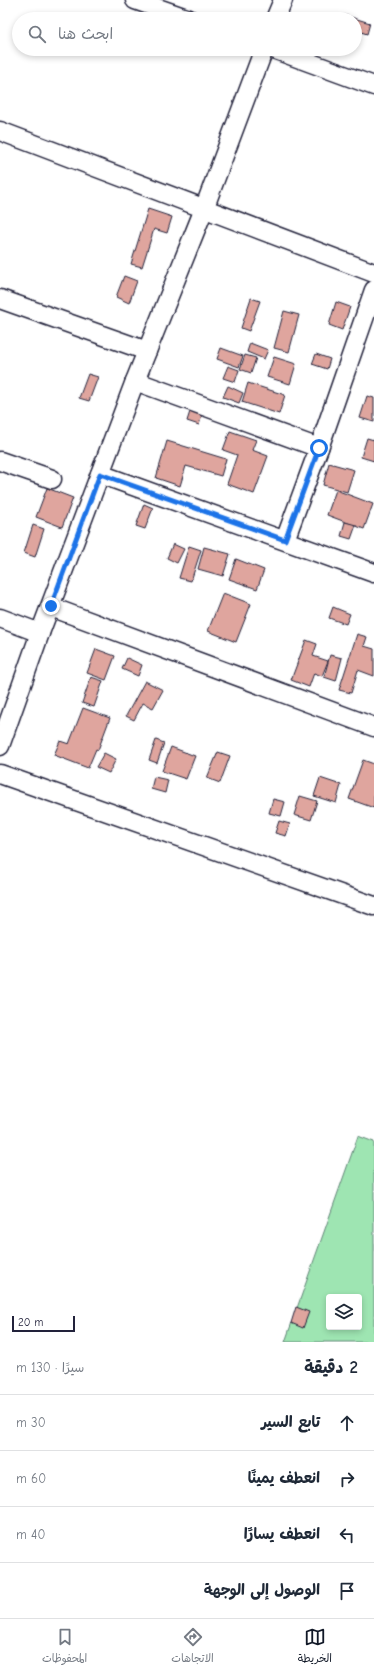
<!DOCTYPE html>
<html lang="ar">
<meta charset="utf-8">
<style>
body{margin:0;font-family:"Comic Neue","Playpen Sans Arabic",sans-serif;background:#f6f6f7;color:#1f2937;direction:rtl}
.controls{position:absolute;right:12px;bottom:12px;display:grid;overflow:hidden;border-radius:4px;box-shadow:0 2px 6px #0003}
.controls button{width:36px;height:36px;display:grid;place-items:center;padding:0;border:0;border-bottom:1px solid #e0e1e3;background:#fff;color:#1f2937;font:20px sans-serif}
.scale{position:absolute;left:12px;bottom:10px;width:63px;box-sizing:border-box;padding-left:4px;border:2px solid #22223b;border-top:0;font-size:11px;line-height:14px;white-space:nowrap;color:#22223b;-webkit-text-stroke:3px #fff;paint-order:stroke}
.stop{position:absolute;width:12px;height:12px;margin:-9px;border:3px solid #1a73e8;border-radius:50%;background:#fff}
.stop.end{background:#1a73e8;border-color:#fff;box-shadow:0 1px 4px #0008}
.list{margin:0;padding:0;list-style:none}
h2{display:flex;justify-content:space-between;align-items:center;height:52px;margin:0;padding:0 16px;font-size:17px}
h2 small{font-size:13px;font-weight:400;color:#747a83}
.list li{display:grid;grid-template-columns:26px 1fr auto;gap:12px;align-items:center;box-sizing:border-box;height:56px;padding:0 16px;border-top:1px solid #e0e1e3}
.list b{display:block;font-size:15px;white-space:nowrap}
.list em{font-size:13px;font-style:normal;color:#747a83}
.icon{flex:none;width:22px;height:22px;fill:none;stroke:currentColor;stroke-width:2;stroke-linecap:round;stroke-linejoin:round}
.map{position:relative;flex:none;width:374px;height:1342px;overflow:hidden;direction:ltr}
.search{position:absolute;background:#fff;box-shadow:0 2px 6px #0003;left:12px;right:12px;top:12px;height:44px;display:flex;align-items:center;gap:10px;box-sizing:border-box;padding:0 14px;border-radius:22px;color:#747a83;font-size:15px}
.sheet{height:276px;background:#fff}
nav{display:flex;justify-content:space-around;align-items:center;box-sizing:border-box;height:56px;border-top:1px solid #e0e1e3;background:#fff;font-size:11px;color:#747a83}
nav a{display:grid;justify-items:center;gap:2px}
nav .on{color:#111827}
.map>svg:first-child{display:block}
</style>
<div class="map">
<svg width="374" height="1342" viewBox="0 0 374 1342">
<rect width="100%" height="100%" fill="#fff"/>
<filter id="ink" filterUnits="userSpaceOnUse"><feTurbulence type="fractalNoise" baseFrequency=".025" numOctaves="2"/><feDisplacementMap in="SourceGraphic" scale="8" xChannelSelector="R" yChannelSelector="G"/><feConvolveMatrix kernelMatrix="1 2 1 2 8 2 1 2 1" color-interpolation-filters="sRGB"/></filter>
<g filter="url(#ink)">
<!-- green -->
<path fill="#9ee5b2" stroke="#608476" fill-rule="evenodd" d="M358,1136L374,1142V1342H285ZM329,1297H359V1327H329Z"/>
<!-- building -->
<g fill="#dfa59e" stroke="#22223b">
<polygon points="344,15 370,23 367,34 355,30 355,19 343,19"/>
<polygon points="148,209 172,217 167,233 154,229 142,267 131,264"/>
<polygon points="124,276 137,281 129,303 116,297"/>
<polygon points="251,298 260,301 249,331 241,328"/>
<polygon points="336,302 350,307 342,330 329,325"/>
<polygon points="284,311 299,315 289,352 274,348"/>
<polygon points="250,343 268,350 264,359 247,352"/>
<polygon points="221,348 243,356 239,367 217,359"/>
<polygon points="316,354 330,359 327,369 312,364"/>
<polygon points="245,355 256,358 251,373 240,369"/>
<polygon points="274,357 296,364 290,384 267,377"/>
<polygon points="228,366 239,370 235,382 223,378"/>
<polygon points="88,374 98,377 89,401 79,398"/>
<polygon points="248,383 285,395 279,414 242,402"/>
<polygon points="228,386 243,393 239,403 223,397"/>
<polygon points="367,396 374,398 374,422 360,418"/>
<polygon points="194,399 206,403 199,425 187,421"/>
<polygon points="230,431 256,440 252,450 268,456 254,494 227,484 237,455 223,450"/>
<polygon points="367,438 374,440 374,461 361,457"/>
<polygon points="167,441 226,459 221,476 186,466 180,486 156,478"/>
<polygon points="329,463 354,470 347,492 323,485"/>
<polygon points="47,488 73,498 62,527 36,517"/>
<polygon points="336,490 373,504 364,529 327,515"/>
<polygon points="144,504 153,508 145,529 136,526"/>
<polygon points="345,522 356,525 351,539 341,536"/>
<polygon points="33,525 44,529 35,557 24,553"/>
<polygon points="173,544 184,549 177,563 167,558"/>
<polygon points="189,546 201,550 191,581 179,578"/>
<polygon points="204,547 230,554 223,576 198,569"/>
<polygon points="236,559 264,570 257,589 229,579"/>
<polygon points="223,593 251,604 236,642 208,631"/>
<polygon points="333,607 350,614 346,624 329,618"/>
<polygon points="357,634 367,637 364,646 374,649 374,676 358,670 351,693 339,690"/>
<polygon points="306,640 317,644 313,656 328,661 322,676 314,673 309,687 291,680"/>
<polygon points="96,649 115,656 106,680 87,673"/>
<polygon points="330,655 342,658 336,681 324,677"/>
<polygon points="127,658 142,665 138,676 122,669"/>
<polygon points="91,677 103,681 94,707 82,703"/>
<polygon points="145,681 163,690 153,708 143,703 134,720 126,716"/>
<polygon points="83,708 110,718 98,750 96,749 88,768 54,755 60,741 69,744"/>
<polygon points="156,740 164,743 157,763 149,760"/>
<polygon points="171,747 195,756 186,779 162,771"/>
<polygon points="218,752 230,756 220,783 207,778"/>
<polygon points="104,753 116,759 109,773 96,767"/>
<polygon points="363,760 374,764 374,808 349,799"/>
<polygon points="154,777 168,780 165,793 151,789"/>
<polygon points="320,778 341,785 336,803 314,796"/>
<polygon points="300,796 317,801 311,820 294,815"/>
<polygon points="273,799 285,802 281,816 269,813"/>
<polygon points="279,821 290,824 286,836 275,833"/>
<polygon points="296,1307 309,1312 303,1328 291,1323"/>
</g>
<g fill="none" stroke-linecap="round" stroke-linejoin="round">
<!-- street casing -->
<g stroke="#22223b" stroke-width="21">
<g id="street">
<polyline points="135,0 189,19"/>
<polyline points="275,19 283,0"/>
<polyline points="273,49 374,86"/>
<polyline points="0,131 374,273"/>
<polyline points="0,299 147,351"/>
<polyline points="135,381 319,448"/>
<polyline points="0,461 52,479"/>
<polyline points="100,474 374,573"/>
<polyline points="285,540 319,448 374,290"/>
<polyline points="51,607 374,727"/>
<polyline points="0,618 40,633"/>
<polyline points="0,746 40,633 135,381 204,209 264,49"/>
<polyline points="0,774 374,906"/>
</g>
</g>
<!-- street -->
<use href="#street" stroke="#fff" stroke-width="18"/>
</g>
</g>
<g fill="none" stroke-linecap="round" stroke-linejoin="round" filter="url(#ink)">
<!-- route -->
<polyline stroke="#1a73e8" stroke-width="5" points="51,606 100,474 285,540 319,448"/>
</g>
</svg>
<div class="controls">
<button><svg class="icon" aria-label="layers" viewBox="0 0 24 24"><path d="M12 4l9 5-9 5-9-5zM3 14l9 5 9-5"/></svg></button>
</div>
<div class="scale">20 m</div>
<div class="stop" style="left:319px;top:448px"></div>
<div class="stop end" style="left:51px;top:606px"></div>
<div class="search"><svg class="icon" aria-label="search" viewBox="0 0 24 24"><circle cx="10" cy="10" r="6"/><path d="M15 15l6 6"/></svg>ابحث هنا</div>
</div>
<section class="sheet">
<h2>2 دقيقة<small>سيرًا · 130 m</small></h2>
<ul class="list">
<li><svg class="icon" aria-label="ahead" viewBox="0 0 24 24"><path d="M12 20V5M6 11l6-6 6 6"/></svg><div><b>تابع السير</b></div><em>30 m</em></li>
<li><svg class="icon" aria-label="right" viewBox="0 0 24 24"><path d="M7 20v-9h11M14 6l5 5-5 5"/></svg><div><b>انعطف يمينًا</b></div><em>60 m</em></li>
<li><svg class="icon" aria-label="left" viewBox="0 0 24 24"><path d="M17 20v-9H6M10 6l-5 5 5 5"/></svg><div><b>انعطف يسارًا</b></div><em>40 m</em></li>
<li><svg class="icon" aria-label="arrive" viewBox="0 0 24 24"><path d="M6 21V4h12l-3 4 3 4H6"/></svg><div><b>الوصول إلى الوجهة</b></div></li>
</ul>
</section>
<nav>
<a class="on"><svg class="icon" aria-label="map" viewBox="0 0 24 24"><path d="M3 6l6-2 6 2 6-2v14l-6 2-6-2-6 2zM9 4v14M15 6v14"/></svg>الخريطة</a>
<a><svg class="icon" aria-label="directions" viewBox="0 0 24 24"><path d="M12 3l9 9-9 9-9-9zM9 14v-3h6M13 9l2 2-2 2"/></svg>الاتجاهات</a>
<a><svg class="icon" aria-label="saved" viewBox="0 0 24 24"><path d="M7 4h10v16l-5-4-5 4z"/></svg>المحفوظات</a>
</nav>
